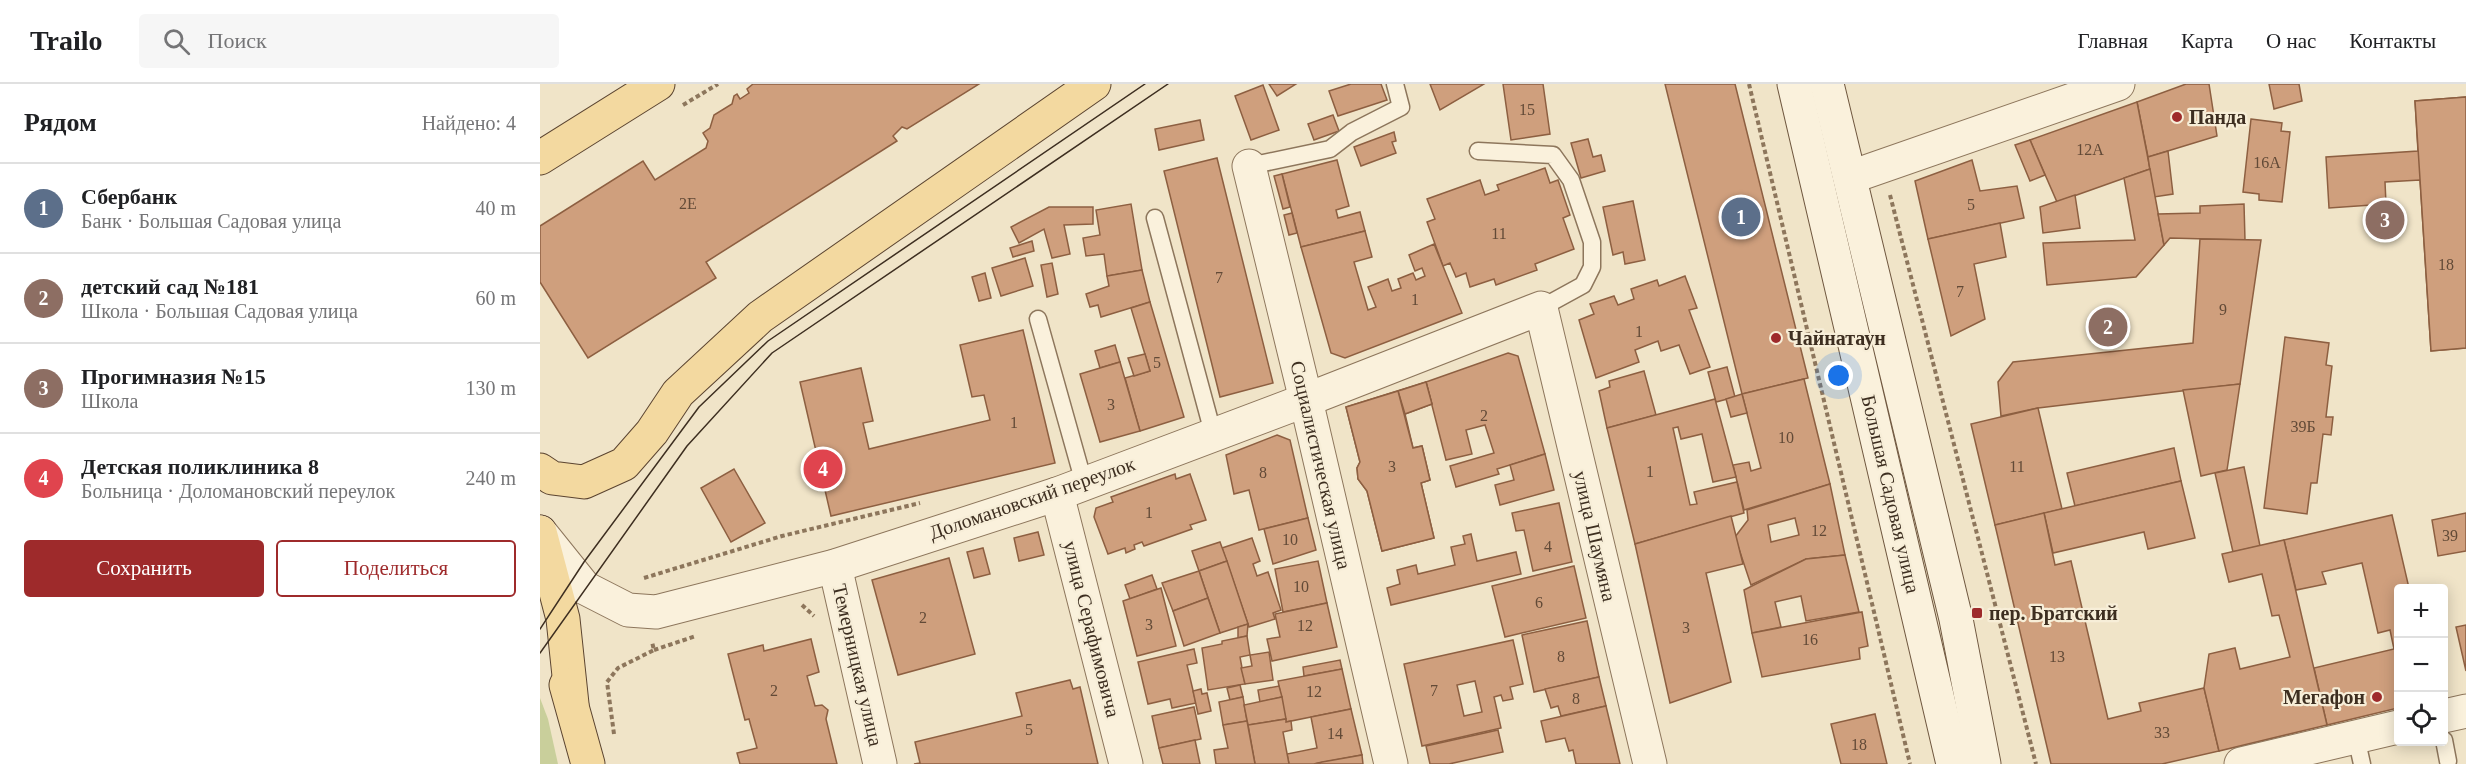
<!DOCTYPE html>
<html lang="ru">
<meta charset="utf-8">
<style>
body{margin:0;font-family:Georgia,serif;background:#f6f6f6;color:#202124}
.controls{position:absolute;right:18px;bottom:18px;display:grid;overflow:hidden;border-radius:6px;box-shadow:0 3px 15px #0003}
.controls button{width:54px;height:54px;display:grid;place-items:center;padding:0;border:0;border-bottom:2px solid #e0e0e0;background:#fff;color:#202124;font:30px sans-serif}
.you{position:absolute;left:1299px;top:292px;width:21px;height:21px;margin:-15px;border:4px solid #fff;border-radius:50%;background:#1a73e8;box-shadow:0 0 0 9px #1a73e833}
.badge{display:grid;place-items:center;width:39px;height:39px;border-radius:50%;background:#9e2a2b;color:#fff;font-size:20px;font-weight:700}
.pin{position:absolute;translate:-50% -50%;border:3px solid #fff;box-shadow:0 2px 6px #0006}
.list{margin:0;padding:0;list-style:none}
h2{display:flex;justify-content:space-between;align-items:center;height:78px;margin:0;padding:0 24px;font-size:26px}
h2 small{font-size:20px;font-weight:400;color:#757577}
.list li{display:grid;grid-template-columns:39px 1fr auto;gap:18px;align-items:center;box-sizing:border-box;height:90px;padding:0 24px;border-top:2px solid #e0e0e0}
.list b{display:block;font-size:22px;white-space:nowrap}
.list p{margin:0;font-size:20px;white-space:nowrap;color:#757577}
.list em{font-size:20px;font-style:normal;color:#757577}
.actions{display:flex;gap:12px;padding:18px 24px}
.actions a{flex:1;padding:14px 0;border:2px solid #9e2a2b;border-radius:6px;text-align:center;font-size:21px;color:#9e2a2b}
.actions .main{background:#9e2a2b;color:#fff}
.icon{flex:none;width:33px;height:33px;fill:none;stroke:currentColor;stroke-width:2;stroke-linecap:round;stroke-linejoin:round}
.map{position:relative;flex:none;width:1926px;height:680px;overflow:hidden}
header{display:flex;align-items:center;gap:36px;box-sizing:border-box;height:84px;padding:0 30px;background:#fff;border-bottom:2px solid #e0e0e0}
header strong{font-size:28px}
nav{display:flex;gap:33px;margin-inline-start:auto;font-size:21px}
.search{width:420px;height:54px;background:#f6f6f6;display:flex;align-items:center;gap:15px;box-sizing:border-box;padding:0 21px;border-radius:6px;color:#757577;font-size:22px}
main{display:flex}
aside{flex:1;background:#fff}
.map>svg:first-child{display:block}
</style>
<header>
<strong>Trailo</strong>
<div class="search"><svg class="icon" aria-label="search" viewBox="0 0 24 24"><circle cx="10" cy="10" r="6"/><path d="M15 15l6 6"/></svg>Поиск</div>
<nav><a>Главная</a><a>Карта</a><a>О нас</a><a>Контакты</a></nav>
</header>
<main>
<aside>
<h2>Рядом<small>Найдено: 4</small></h2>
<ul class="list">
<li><span class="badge" style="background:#5c6f8a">1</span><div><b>Сбербанк</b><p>Банк · Большая Садовая улица</p></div><em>40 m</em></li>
<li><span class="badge" style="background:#8d6e63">2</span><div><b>детский сад №181</b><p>Школа · Большая Садовая улица</p></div><em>60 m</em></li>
<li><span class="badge" style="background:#8d6e63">3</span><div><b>Прогимназия №15</b><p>Школа</p></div><em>130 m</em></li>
<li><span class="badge" style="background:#e0444e">4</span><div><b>Детская поликлиника 8</b><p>Больница · Доломановский переулок</p></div><em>240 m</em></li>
</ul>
<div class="actions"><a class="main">Сохранить</a><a>Поделиться</a></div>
</aside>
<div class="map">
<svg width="1926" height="680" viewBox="0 0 1926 680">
<rect width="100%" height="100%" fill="#f0e4c8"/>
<!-- green -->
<polygon fill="#c9cf9b" points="0,614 8,635 18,680 0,680"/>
<!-- building -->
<g fill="#cf9f7d" stroke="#8d5f41" stroke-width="1.5" fill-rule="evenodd">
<polygon points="213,0 439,0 367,45 362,43 353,52 357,57 166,178 176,194 48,274 0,198 0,142 103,77 115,96 166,64 168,57 163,49 170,44 174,31 192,20 194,12 197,10 200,15 209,9 207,5"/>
<polygon points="729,0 756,0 737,12"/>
<polygon points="811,0 841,0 847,16 798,32 789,7"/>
<polygon points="890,0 944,0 900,26"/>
<polygon points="963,0 1003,0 1010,50 971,56"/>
<polygon points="1125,0 1195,0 1268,294 1202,310"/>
<polygon points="1646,0 1669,0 1677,52 1608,73 1597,18"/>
<polygon points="1729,0 1759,0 1762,17 1734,25"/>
<polygon points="723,1 739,46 711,56 695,12"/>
<polygon points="1926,13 1926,264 1891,267 1880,96 1845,98 1846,120 1789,124 1786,73 1878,67 1875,17"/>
<polygon points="1926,13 1926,264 1891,267 1875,17"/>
<polygon points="1597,18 1610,85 1517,118 1490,56"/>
<polygon points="793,31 799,47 774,56 768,40"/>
<polygon points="1711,35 1742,39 1741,47 1750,48 1742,118 1719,116 1719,110 1703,108"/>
<polygon points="660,36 664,56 619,66 615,45"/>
<polygon points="854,48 856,57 852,58 856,69 821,82 814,63"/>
<polygon points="1048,55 1053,73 1061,71 1065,87 1041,94 1031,59"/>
<polygon points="1490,56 1505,91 1490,97 1475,61"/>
<polygon points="1628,67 1633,110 1614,113 1608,73"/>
<polygon points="677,74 733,299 680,313 624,87"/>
<polygon points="797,76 809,122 796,126 798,134 820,128 825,147 761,163 742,90"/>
<polygon points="1432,76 1440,107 1477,102 1484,134 1388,155 1375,97"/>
<polygon points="1005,84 1010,99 1018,96 1030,131 1023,134 1034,165 995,180 997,186 956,201 954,195 930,203 926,189 916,193 910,179 903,182 887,138 895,135 887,115 940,96 945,111 959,106 957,101"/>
<polygon points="1610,85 1624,161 1596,193 1507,201 1503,159 1595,156 1584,94"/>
<polygon points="742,90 750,123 743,125 734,92"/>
<polygon points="1535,111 1540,144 1503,149 1500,123"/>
<polygon points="1093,117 1105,176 1085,180 1083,168 1073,171 1063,123"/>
<polygon points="591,120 602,186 567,192 564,170 546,172 543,154 560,151 556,126"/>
<polygon points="1704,120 1705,156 1630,154 1624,161 1618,130 1660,129 1660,122"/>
<polygon points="509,123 553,123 553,140 524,141 530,170 512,174 504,145 479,159 471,143"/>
<polygon points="752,129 757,149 749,151 744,131"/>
<polygon points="1460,139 1466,173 1434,180 1445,235 1411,252 1388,155"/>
<polygon points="825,147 832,173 814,178 828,226 836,223 828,203 848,195 852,207 861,204 858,195 873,189 876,196 885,192 882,184 875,187 869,171 894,160 922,229 805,274 791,269 761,163"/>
<polygon points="1660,155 1721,156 1700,300 1498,324 1461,332 1458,298 1473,278 1653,259"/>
<polygon points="492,157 494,167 473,173 470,164"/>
<polygon points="485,174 493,202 461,212 452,184"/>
<polygon points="512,179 518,210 507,213 501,181"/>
<polygon points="602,186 610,218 561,233 558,221 550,223 546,210 569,202 567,192"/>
<polygon points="445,189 451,214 439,217 432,193"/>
<polygon points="1145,192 1157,224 1149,226 1170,283 1150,290 1139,261 1121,267 1118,257 1095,266 1099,278 1056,294 1039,236 1054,230 1050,220 1074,212 1078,221 1094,215 1091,205 1117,196 1119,202"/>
<polygon points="610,218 644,333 600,347 585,294 610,287 591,224"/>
<polygon points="483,246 515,379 291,432 260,298 321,284 333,337 323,339 329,365 450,336 444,311 432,313 420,261"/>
<polygon points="1745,253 1789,259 1786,281 1792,282 1786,333 1793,333 1791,351 1783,350 1777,399 1771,399 1767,430 1724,424"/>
<polygon points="575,261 580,278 560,284 555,267"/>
<polygon points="968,269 978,272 1005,370 957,385 959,390 916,403 910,382 954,369 945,341 926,346 932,370 906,376 886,298"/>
<polygon points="605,270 610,287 594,292 588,274"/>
<polygon points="580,278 600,347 560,358 540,290"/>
<polygon points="1187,283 1195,313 1176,318 1168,288"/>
<polygon points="1104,287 1116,331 1067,344 1059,307 1070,303 1069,297"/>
<polygon points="1264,295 1290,400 1204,426 1193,381 1209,378 1211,387 1221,384 1202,310"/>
<polygon points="886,298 892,320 865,330 873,364 882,362 890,396 881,399 894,454 842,467 827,407 818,395 817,384 820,378 806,323"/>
<polygon points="886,298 892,320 865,330 858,307"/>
<polygon points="1700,300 1687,386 1661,392 1643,306"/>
<polygon points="858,307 873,364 882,362 890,396 881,399 894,454 842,467 827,407 818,395 817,384 820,378 806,323"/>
<polygon points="1202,310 1207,329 1191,333 1186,315"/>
<polygon points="1175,315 1196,393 1173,398 1162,350 1141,355 1138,343 1133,344 1150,421 1157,420 1154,408 1197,398 1204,429 1095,460 1067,344"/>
<polygon points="1498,324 1522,425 1455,441 1431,340"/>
<polygon points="737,351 750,356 768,434 719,446 709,406 694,410 686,371"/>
<polygon points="1634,364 1641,397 1535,422 1527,389"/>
<polygon points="1005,370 1014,406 960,421 955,401 974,396 970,381"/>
<polygon points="1704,383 1720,462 1693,468 1675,389"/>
<polygon points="194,385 225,439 191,458 161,404"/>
<polygon points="635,390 636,395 650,390 666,436 650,441 652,445 604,462 602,458 594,461 595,465 586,469 585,464 568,470 554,433 556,424 573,418 571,413"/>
<polygon points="1641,397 1655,454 1608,465 1604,448 1513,469 1504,429"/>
<path d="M1290,400L1305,471L1266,475L1211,501L1195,453L1208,436L1207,426ZM1255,434L1259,451L1231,458L1228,441Z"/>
<polygon points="1019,419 1032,478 993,487 984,446 976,447 972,429"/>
<polygon points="1504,429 1515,481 1531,477 1568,635 1601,627 1599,619 1664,604 1679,667 1622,680 1511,680 1455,441"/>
<polygon points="1926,429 1926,467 1898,472 1892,436"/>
<polygon points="1852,431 1869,504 1858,504 1858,624 1787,641 1774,584 1854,565 1850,546 1838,549 1822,479 1782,488 1786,500 1756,506 1744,456"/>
<polygon points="1191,432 1203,480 1166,489 1191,598 1130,619 1095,460"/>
<polygon points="768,434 776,466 733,480 724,445"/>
<polygon points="498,448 504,471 479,477 474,454"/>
<polygon points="931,450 937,477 976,468 981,490 851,521 847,504 860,500 857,486 876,481 878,490 915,481 911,463 925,460 923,452"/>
<polygon points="712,454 720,477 713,480 717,492 728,488 741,526 733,529 735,535 709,543 682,464"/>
<polygon points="1744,456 1787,641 1679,667 1664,604 1669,570 1695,564 1700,585 1750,573 1739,531 1732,532 1722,490 1689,498 1682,470"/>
<polygon points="680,458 687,477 659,487 652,467"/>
<polygon points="443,464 450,490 434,494 427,468"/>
<polygon points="1305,471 1319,528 1266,537 1261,512 1235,518 1241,543 1212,549 1204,506 1266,475"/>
<polygon points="409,474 435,570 358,591 332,496"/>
<polygon points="687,477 708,540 680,549 659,487"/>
<polygon points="778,477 787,519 743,528 735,485"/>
<polygon points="1034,482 1046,534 965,553 952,502"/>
<polygon points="659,487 668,514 633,527 622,499"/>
<polygon points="612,491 617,505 590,515 585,501"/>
<polygon points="621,504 636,562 597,572 583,517"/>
<polygon points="668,514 680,549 644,562 633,527"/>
<polygon points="787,519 797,563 732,577 727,555 740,553 735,530"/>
<polygon points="1322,528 1328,562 1319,564 1320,575 1222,593 1212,549"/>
<polygon points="1047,537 1059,593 994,608 982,551"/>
<polygon points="708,540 707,552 698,554 698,543"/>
<polygon points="1926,541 1926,587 1916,543"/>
<polygon points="707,552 710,571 700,573 705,600 668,606 662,564 682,560 682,557"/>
<polygon points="271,555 279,588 267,592 275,622 282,621 288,626 286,635 297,680 200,680 197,669 217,664 209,635 205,636 188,570 223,561 224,567"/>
<path d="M973,556L983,600L970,603L973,615L963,617L961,611L954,613L961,644L882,662L864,580ZM935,597L942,628L924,632L917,601Z"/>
<polygon points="654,565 657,579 647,581 656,619 632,624 630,615 608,620 598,578"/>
<polygon points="729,568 733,596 705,600 701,584 712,582 710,571"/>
<polygon points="800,576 802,585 764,592 763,583"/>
<polygon points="802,585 811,625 746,638 738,597"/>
<polygon points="1059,593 1066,622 1021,632 1018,622 1011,624 1005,605"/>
<polygon points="530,596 533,605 540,603 558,680 374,680 380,679 375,658 482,632 476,609"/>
<polygon points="700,601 703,613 690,616 687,604"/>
<polygon points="739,602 742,613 720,618 718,606"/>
<polygon points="661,605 662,610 667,609 671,627 658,630 653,607"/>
<polygon points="703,613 707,637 683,641 679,618"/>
<polygon points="742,613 746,635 708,641 704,621"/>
<polygon points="1066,622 1080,680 1036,680 1033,666 1029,667 1025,654 1006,658 1001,637"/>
<polygon points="654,623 661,655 619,664 612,632"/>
<polygon points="811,625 822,671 774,680 749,680 747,670 777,664 771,633"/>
<polygon points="1335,630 1347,680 1301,680 1291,640"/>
<polygon points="746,635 746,638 751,637 752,646 743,648 749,680 715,680 708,641"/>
<polygon points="707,637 715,680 676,680 674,666 688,664 683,641"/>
<polygon points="958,646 963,668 909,680 890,680 886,662"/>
<polygon points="655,656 660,680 623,680 619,664"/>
<polygon points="822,671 823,680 774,680 782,678"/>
</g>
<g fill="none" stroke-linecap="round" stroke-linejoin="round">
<!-- service casing -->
<g stroke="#8d765c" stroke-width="19">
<g id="service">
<polyline points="938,67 1013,71 1031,96 1052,158 1052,183 1043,201 1001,224"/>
<polyline points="709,82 790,65 812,48 861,23 855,0"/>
<polyline points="615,134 673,349"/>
<polyline points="498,235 544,399"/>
<polyline points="1816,653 1822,680"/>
<polyline points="1904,656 1908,677"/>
</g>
</g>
<!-- minor casing -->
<g stroke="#8d765c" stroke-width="35">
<g id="minor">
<polyline points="709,82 766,316 1001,224 1110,680"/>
<polyline points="517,410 586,680"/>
<polyline points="295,482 340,680"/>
</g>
</g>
<!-- tertiary casing -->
<g stroke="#8d765c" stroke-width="35">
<g id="tertiary">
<polyline points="1311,93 1578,0"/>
<polyline points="0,448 45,504 88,526 116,528 295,482 517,410 766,316 851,680"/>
<polyline points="1904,632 1926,627"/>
<polyline points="1701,680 1858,643"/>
</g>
</g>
<!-- secondary casing -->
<g stroke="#6f573f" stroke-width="35">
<g id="secondary">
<polyline points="1254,0 1413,680"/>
<polyline points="1287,0 1416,535 1444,680"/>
</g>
</g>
<!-- primary casing -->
<g stroke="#5b4430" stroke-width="35">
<g id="primary">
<polyline points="0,74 118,0"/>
<polyline points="0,386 12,394 44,398 84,380 112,348 138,309 220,233 554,0"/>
<polyline points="0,448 23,535 32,620"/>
<polyline points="26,601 48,680"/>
</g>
</g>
<!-- path -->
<g stroke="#8d765c" stroke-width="4" stroke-dasharray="4.5 3" stroke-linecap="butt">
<polyline points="1209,0 1370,680"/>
<polyline points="143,21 178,0"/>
<polyline points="1350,111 1496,680"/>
<polyline points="104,494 242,452 380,419"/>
<polyline points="262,521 274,532"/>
<polyline points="114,566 156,552"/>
<polyline points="74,650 67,598 78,584 114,566 112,558"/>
</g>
<!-- service -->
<use href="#service" stroke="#faf1dc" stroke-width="16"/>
<!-- minor -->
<use href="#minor" stroke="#faf1dc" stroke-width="33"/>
<!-- tertiary -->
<use href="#tertiary" stroke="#faf1dc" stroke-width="33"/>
<!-- secondary -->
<use href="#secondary" stroke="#faf1dc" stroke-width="33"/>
<!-- primary -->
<use href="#primary" stroke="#f3d9a0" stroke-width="33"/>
<!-- tram -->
<g stroke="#3d2e20" stroke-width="1.5">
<polyline points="0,545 44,478 159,323 228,257 605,0"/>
<polyline points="0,569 147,362 232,269 628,0"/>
</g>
</g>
<!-- markers -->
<g fill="#9e2a2b" stroke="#f7eed8" stroke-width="2">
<circle cx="1637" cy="33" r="6"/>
<circle cx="1236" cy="254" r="6"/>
<rect x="1431" y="523" width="12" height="12" rx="3"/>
<circle cx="1837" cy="613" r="6"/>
</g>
<g text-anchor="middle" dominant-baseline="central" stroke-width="4.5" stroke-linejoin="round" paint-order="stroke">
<!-- number labels -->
<g font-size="16" fill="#624a37">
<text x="987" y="25">15</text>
<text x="1550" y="65">12А</text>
<text x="1727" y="78">16А</text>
<text x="148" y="119">2Е</text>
<text x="1431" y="120">5</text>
<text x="959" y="149">11</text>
<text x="1906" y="180">18</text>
<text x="679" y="193">7</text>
<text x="1420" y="207">7</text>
<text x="875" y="215">1</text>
<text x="1683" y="225">9</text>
<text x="1099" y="247">1</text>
<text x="617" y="278">5</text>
<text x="571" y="320">3</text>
<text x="944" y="331">2</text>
<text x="474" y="338">1</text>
<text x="1763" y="342">39Б</text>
<text x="1246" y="353">10</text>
<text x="852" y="382">3</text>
<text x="1477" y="382">11</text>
<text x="1110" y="387">1</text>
<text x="723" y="388">8</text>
<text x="609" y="428">1</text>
<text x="1279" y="446">12</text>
<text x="1910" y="451">39</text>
<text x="750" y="455">10</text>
<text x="1008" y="462">4</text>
<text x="761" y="502">10</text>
<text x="999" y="518">6</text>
<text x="383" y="533">2</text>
<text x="609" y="540">3</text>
<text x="765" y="541">12</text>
<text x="1146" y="543">3</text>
<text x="1270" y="555">16</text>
<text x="1021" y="572">8</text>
<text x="1517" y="572">13</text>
<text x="234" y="606">2</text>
<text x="894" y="606">7</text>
<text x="774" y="607">12</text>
<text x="1036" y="614">8</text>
<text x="489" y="645">5</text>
<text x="1622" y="648">33</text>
<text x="795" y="649">14</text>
<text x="1319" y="660">18</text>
</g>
<!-- poi labels -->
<g font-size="20" font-weight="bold" fill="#3d2e20" stroke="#f7eed8" text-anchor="start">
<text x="1649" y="33">Панда</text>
<text x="1248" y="254">Чайнатаун</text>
<text x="1449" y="529">пер. Братский</text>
<text x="1825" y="613" text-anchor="end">Мегафон</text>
</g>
<!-- street labels -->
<g font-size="20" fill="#3d2e20" stroke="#f7eed8">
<text transform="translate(781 381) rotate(77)">Социалистическая улица</text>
<text transform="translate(1351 410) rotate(77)">Большая Садовая улица</text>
<text transform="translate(492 414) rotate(-19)">Доломановский переулок</text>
<text transform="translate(1055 452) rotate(77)">улица Шаумяна</text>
<text transform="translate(552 545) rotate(76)">улица Серафимовича</text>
<text transform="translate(318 581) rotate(77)">Темерницкая улица</text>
</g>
</g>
</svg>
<div class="controls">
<button>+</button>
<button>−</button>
<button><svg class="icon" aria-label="locate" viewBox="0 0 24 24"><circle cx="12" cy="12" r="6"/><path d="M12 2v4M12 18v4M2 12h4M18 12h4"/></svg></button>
</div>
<div class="you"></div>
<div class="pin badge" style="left:1201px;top:133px;background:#5c6f8a">1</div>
<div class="pin badge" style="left:1568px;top:243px;background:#8d6e63">2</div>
<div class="pin badge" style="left:1845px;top:136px;background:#8d6e63">3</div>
<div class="pin badge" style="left:283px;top:385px;background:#e0444e">4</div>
</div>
</main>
